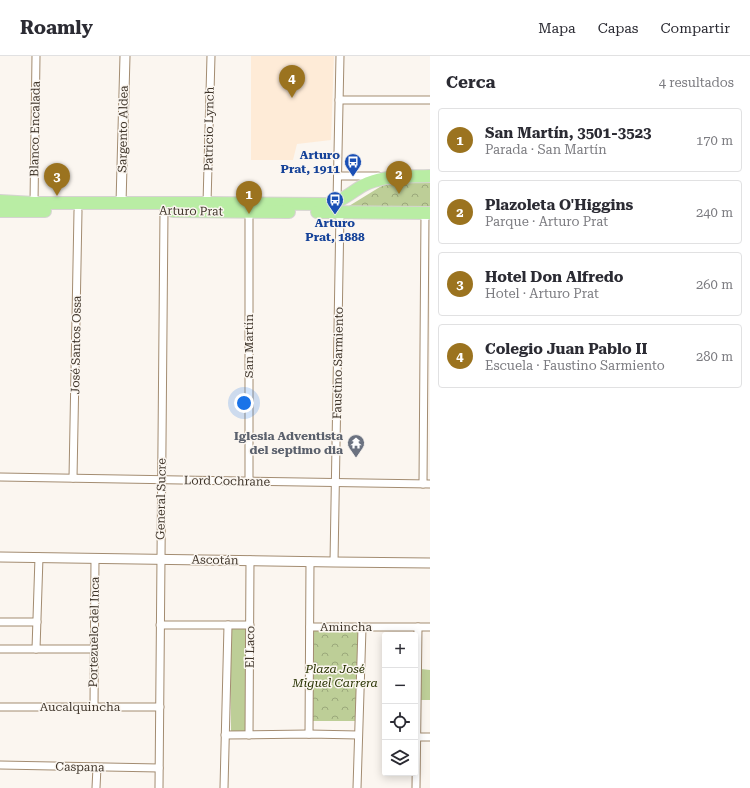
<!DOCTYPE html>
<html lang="es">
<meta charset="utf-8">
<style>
body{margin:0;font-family:"Roboto Serif",serif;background:#f7f7f7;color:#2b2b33}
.controls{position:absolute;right:12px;bottom:12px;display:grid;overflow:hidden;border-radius:4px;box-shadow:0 2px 10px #0003}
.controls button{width:36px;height:36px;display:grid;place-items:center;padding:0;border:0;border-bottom:1px solid #e1e1e2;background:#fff;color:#2b2b33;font:20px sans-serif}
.you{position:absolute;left:244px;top:347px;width:14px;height:14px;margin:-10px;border:3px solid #fff;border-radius:50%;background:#1a73e8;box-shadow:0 0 0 6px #1a73e833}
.badge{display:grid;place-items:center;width:26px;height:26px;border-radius:50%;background:#9b731f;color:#fff;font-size:13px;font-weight:700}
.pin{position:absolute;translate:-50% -33px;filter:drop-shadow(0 1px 2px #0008)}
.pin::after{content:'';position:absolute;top:21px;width:14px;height:12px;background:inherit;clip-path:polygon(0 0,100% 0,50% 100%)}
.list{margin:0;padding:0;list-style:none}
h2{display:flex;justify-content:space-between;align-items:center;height:52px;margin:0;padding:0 16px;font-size:17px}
h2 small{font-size:13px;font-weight:400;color:#7c7c81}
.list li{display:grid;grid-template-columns:26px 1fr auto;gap:12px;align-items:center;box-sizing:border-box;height:64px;margin:0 8px 8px;padding:0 8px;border:1px solid #e1e1e2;border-radius:4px}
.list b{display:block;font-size:15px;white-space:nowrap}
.list p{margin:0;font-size:13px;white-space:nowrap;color:#7c7c81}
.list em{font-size:13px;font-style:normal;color:#7c7c81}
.icon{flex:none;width:22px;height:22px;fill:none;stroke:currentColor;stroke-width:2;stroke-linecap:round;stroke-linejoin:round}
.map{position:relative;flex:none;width:430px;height:732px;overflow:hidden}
header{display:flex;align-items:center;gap:24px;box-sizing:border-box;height:56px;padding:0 20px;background:#fff;border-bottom:1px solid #e1e1e2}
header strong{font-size:19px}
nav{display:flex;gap:22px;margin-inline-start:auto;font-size:14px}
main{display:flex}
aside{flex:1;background:#fff}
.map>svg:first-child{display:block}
</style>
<header>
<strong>Roamly</strong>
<nav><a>Mapa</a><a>Capas</a><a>Compartir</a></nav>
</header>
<main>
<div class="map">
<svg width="430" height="732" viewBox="0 0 430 732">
<defs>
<pattern id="park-crowns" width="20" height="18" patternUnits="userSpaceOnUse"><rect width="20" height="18" fill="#bdce97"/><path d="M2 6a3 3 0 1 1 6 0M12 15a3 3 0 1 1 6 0" fill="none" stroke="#9ba87b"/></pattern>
</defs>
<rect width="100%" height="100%" fill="#fbf6f0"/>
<!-- built -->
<polygon fill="#feebd7" points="251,0 334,0 331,84 297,88 293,104 251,104"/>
<!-- grass -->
<g fill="#bdce97">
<polygon points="230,572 248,572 246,676 231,676"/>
<polygon points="421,613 430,614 430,644 420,644"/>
</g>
<!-- park -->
<g fill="url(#park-crowns)">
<polygon points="388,126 430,126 430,150 349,150"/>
<polygon points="314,574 360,575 355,665 311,665"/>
</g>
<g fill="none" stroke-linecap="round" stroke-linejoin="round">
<!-- minor casing -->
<g stroke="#a38c71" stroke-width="9">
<g id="minor">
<polyline points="339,44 430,44"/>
<polyline points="338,120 378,120"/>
<polyline points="337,145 340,0"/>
<polyline points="34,147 36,0"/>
<polyline points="207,147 211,0"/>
<polyline points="0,421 430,428"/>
<polyline points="73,422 78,155"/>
<polyline points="249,425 249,156"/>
<polyline points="423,428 425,157"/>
<polyline points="334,506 340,156"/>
<polyline points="0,566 37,566"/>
<polyline points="160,569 250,569"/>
<polyline points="310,571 430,571"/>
<polyline points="0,593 94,593"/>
<polyline points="36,593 39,501"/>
<polyline points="0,651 160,651"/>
<polyline points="94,651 95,502"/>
<polyline points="309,678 310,505"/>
<polyline points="225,679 309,678 358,679"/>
<polyline points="249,679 250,504"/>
<polyline points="417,681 430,681"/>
<polyline points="0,709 159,712"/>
<polyline points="96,732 97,711"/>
<polyline points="159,732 164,155"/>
<polyline points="224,732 228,569"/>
<polyline points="357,732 362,572"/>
<polyline points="416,732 418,571"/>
</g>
</g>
<!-- tertiary casing -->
<g stroke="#a38c71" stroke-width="11">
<g id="tertiary">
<polyline points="121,147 125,0"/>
<polyline points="0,501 334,506 430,507"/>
</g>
</g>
<!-- primary casing -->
<g stroke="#d5d3d0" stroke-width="14">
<g id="primary">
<path d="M0,145L34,147H207L326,148C342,147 354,133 368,127C388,119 409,121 430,120"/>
<polyline points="0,155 45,155"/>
<polyline points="173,155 289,156"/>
<polyline points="317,156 430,157"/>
</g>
</g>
<!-- minor -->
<use href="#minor" stroke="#fff" stroke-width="7"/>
<!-- tertiary -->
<use href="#tertiary" stroke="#fff" stroke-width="9"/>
<!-- primary -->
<use href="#primary" stroke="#b9eda4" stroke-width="12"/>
</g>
<!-- icons -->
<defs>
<g id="bus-pin" transform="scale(0.9)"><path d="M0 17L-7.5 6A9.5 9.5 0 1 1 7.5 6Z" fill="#1a4fb4" stroke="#fbf6f0"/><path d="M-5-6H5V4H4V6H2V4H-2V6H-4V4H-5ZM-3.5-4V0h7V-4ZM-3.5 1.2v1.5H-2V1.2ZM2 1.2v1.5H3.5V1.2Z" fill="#fff"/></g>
<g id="temple-pin" transform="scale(0.9)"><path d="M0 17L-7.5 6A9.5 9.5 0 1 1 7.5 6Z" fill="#6b7280" stroke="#fbf6f0"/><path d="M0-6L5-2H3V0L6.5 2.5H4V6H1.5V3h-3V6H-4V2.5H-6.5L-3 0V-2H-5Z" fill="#fff"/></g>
</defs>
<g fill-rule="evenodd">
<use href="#bus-pin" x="353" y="106"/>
<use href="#bus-pin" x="335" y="144"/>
<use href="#temple-pin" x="356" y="387"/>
</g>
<g text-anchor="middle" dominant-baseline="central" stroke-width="3" stroke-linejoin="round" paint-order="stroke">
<!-- street labels -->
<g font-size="12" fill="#3f352a" stroke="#fbf6f0">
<text transform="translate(35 73) rotate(-89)">Blanco Encalada</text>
<text transform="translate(123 73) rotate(-89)">Sargento Aldea</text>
<text transform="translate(209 73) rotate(-89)">Patricio Lynch</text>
<text transform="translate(191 155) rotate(1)">Arturo Prat</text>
<text transform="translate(76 289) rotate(-89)">José Santos Ossa</text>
<text transform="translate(249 290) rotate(-90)">San Martín</text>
<text transform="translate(338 307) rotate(-89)">Faustino Sarmiento</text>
<text transform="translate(227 425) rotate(1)">Lord Cochrane</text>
<text transform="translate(161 443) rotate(-89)">General Sucre</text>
<text transform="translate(215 504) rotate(1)">Ascotán</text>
<text x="346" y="571">Amincha</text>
<text transform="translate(94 576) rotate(-89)">Portezuelo del Inca</text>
<text transform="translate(250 591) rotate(-89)">El Laco</text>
<text x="80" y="651">Aucalquincha</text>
<text transform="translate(80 711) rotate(1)">Caspana</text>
</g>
<!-- transit labels -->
<g font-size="12" font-weight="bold" fill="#164399" stroke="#fbf6f0" text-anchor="end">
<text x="340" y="99">Arturo<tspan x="340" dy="14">Prat, 1911</tspan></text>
<text x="335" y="167" text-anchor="middle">Arturo<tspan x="335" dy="14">Prat, 1888</tspan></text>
</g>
<!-- worship labels -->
<g font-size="12" font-weight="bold" fill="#5b616d" stroke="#fbf6f0" text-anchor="end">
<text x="343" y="380">Iglesia Adventista<tspan x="343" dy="14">del septimo dia</tspan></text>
</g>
<!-- park labels -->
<g font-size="12" font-style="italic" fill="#273200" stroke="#fbf6f0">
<text x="335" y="613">Plaza José<tspan x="335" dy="14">Miguel Carrera</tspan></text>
</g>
</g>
</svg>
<div class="controls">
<button>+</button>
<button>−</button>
<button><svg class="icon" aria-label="locate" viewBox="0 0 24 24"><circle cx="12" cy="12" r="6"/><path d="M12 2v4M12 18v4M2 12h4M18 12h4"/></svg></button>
<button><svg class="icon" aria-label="layers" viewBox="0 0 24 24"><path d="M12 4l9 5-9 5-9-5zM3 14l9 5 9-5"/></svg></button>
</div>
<div class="you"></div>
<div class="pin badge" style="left:249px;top:158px">1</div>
<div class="pin badge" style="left:399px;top:138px">2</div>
<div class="pin badge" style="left:57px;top:140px">3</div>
<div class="pin badge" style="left:292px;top:42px">4</div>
</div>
<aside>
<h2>Cerca<small>4 resultados</small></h2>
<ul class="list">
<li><span class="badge">1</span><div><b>San Martín, 3501-3523</b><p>Parada · San Martín</p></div><em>170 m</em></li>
<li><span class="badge">2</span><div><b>Plazoleta O'Higgins</b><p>Parque · Arturo Prat</p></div><em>240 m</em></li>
<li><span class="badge">3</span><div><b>Hotel Don Alfredo</b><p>Hotel · Arturo Prat</p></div><em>260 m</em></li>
<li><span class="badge">4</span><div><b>Colegio Juan Pablo II</b><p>Escuela · Faustino Sarmiento</p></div><em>280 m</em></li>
</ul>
</aside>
</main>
